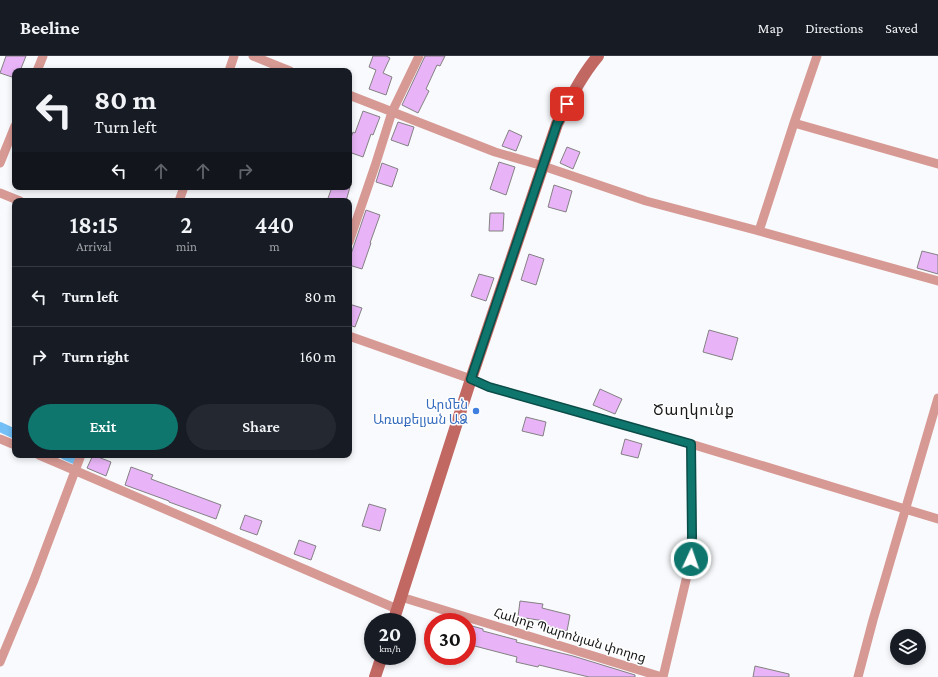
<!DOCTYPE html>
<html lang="en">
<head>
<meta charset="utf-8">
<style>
	:root { --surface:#171b24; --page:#242831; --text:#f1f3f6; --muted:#9ea1a6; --line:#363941; --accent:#0f766e }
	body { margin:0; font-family:"Crimson Pro","Noto Sans Armenian",serif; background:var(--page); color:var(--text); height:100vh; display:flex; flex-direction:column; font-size:15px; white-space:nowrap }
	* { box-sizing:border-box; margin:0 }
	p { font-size:13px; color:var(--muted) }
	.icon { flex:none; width:22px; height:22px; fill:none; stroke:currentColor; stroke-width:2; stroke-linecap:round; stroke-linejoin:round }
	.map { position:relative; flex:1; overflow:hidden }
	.side { position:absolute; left:12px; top:142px; width:340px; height:260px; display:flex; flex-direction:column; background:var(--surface); border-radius:8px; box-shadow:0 2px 6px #0003 }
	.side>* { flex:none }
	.hud { position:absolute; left:12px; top:12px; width:340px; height:122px; border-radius:8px; box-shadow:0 2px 6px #0003; background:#171b24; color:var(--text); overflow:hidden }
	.controls { position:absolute; left:890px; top:573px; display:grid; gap:8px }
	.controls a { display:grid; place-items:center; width:36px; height:36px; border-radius:50%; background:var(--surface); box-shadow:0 2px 6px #0003; font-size:20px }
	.speed { position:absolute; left:364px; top:557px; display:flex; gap:8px; font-size:20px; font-weight:700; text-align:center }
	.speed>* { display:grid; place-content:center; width:52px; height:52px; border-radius:50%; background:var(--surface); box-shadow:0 2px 6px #0003; line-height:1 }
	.speed small { font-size:10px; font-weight:400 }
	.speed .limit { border:6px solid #d22; background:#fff; color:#111 }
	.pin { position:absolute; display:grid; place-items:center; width:34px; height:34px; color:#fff; margin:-17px; border-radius:8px; box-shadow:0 2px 6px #0006 }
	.me { position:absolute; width:44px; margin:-22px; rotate:3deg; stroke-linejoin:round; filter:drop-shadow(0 0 3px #0008) }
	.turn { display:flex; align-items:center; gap:14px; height:84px; padding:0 16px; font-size:18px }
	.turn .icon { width:52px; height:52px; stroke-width:2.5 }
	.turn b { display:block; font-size:28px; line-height:34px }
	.lanes { display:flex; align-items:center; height:38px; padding:0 16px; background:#0003; justify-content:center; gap:20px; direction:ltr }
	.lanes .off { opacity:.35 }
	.eta { display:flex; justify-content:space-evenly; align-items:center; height:68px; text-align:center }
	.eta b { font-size:24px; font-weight:600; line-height:28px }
	.button { display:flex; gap:8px; margin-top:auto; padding:8px 16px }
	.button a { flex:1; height:46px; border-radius:24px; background:var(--accent); color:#fff; font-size:16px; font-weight:600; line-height:46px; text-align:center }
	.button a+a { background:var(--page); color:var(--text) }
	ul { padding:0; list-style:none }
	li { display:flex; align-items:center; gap:12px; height:60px; padding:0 16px; border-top:1px solid var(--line) }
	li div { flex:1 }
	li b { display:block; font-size:15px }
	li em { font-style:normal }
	header { display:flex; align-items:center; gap:24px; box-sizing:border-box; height:56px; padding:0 20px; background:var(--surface); border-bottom:1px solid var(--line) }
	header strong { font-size:19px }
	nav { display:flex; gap:22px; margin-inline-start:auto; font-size:14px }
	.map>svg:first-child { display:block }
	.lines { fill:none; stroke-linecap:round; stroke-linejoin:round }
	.canal { stroke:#74c0f6; stroke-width:10 }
	.building { fill:#e8b4f7; stroke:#838183 }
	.minor { stroke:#d79994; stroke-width:9 }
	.secondary { stroke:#c16863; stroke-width:12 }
	.route-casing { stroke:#0a4d48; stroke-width:10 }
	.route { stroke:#0f766e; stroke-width:7 }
	.shop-dot { fill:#3f7fe0; stroke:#fff; stroke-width:1.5 }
	.labels { text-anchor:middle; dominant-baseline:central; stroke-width:3; stroke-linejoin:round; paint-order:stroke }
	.shop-label { font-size:13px; fill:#366cbe; stroke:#fff; text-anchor:end }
	.street-label { font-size:13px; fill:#18191a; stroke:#fff }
	.quarter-label { font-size:15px; letter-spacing:1px; fill:#18191a; stroke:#fff }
</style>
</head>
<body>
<header>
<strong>Beeline</strong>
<nav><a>Map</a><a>Directions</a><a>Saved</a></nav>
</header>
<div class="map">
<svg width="938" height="621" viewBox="0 0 938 621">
	<rect width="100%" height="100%" fill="#f9fafd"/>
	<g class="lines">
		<path class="canal" d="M 0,371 L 15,378
			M 65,399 L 74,403"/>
	</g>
	<path class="building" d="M 6,0 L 26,0 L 20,15 L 15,15 L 15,22 L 0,17 Z
		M 373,0 L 386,0 L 390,2 L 383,17 L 392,21 L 386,39 L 369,33 L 376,14 L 369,11 Z
		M 425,0 L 445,0 L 440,10 L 437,9 L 426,33 L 429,35 L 418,57 L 402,49 Z
		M 363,55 L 380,61 L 373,79 L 371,78 L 363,101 L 349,96 L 349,87 L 353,76 L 355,77 Z
		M 398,66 L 414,71 L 408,90 L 391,84 Z
		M 509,74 L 522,80 L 516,95 L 502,90 Z
		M 567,91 L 580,96 L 573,113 L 560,107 Z
		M 499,106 L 515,111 L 506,139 L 490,133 Z
		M 382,107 L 398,113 L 392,131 L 376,126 Z
		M 554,129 L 572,135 L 566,156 L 548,151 Z
		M 332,131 L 350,131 L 346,145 L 327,145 Z
		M 366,154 L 380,159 L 370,187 L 371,187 L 362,213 L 349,209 L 349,204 Z
		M 490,157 L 504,157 L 503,175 L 489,175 Z
		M 922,195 L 938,199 L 938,218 L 917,212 Z
		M 529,198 L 544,203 L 536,229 L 521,224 Z
		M 479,218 L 494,222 L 486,245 L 471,240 Z
		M 349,248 L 362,252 L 355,271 L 349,269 Z
		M 709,274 L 738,282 L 732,304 L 703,296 Z
		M 600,333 L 622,343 L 615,358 L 593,349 Z
		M 526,361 L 546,366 L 543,380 L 522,375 Z
		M 625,383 L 642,388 L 638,402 L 621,398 Z
		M 93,399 L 111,406 L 106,420 L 87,412 Z
		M 131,411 L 153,419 L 151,423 L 221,449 L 216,463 L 169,446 L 169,445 L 125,429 Z
		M 369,448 L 386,453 L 380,475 L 362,470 Z
		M 245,459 L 262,465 L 257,479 L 240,473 Z
		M 299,484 L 316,490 L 311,504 L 294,498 Z
		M 520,545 L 543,548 L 542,552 L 570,559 L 567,575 L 544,569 L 545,565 L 518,561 Z
		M 472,570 L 483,573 L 483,575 L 517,584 L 516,586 L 573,600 L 635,619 L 635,621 L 589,621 L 539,609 L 538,611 L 516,606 L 517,601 L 467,588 Z
		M 755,610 L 789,618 L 789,621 L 753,621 Z"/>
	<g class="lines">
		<path class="minor" d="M 253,0 L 290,15
			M 37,15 L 43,0
			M 229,15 L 234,0
			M 349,39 L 495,96 L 543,110 L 646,145 L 759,175 L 938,225
			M 794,67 L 938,108
			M 0,107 L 15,70
			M 0,137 L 20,145
			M 179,145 L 184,131
			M 759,175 L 794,67 L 817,0
			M 349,186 L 375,110 L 392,56 L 419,0
			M 349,280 L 471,323 L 489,331 L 691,388 L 938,463
			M 0,383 L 15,389
			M 39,399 L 397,553
			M 401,541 L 662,621
			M 0,606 L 34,524 L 81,399
			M 663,621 L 691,503 L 692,480 L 691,388
			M 858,621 L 873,564 L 938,342"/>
		<path class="secondary" d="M 393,566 L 471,323 L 557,68 C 569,45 581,20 598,0
			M 375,621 L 382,600"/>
	</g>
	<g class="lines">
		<defs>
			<path id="route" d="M 567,48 L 557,68 L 471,323 L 489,331 L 691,388 L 692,480 L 691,503"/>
		</defs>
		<use href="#route" class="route-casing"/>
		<use href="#route" class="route"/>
	</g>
	<circle class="shop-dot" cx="476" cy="355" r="4"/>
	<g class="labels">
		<g class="shop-label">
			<text x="468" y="348">Արմեն<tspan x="468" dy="15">Առաքելյան ԱՁ</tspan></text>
		</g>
		<g class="street-label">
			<text transform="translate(570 579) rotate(17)">Հակոբ Պարոնյան փողոց</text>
		</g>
		<g class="quarter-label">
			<text x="694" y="354">Ծաղկունք</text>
		</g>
	</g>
</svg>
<div class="controls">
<a><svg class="icon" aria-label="layers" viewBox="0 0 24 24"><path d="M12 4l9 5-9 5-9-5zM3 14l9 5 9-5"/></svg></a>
</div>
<div class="speed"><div>20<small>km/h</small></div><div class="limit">30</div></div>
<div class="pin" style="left:567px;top:48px;background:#d93025"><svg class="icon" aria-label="arrive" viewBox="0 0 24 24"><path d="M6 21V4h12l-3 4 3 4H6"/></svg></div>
<svg class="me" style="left:691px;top:503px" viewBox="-20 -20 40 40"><circle r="17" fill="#0f766e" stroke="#fff" stroke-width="3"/><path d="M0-11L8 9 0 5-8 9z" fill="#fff"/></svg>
<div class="hud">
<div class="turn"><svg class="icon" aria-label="left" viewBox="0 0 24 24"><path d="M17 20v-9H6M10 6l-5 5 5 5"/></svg><div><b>80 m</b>Turn left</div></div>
<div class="lanes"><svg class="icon" aria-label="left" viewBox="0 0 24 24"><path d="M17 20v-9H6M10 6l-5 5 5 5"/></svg><svg class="icon off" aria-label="ahead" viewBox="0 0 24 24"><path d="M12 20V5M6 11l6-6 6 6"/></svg><svg class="icon off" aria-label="ahead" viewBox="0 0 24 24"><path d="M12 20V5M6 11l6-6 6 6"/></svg><svg class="icon off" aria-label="right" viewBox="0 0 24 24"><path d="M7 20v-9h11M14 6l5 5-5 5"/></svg></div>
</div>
<section class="side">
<div class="eta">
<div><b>18:15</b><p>Arrival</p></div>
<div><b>2</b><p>min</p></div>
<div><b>440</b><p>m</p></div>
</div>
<ul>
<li><svg class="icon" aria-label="left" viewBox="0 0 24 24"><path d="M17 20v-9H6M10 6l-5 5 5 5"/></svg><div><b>Turn left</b></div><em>80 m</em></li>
<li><svg class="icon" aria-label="right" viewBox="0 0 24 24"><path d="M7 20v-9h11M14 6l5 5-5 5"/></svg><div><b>Turn right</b></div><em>160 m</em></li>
</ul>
<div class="button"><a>Exit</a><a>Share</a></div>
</section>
</div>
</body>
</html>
